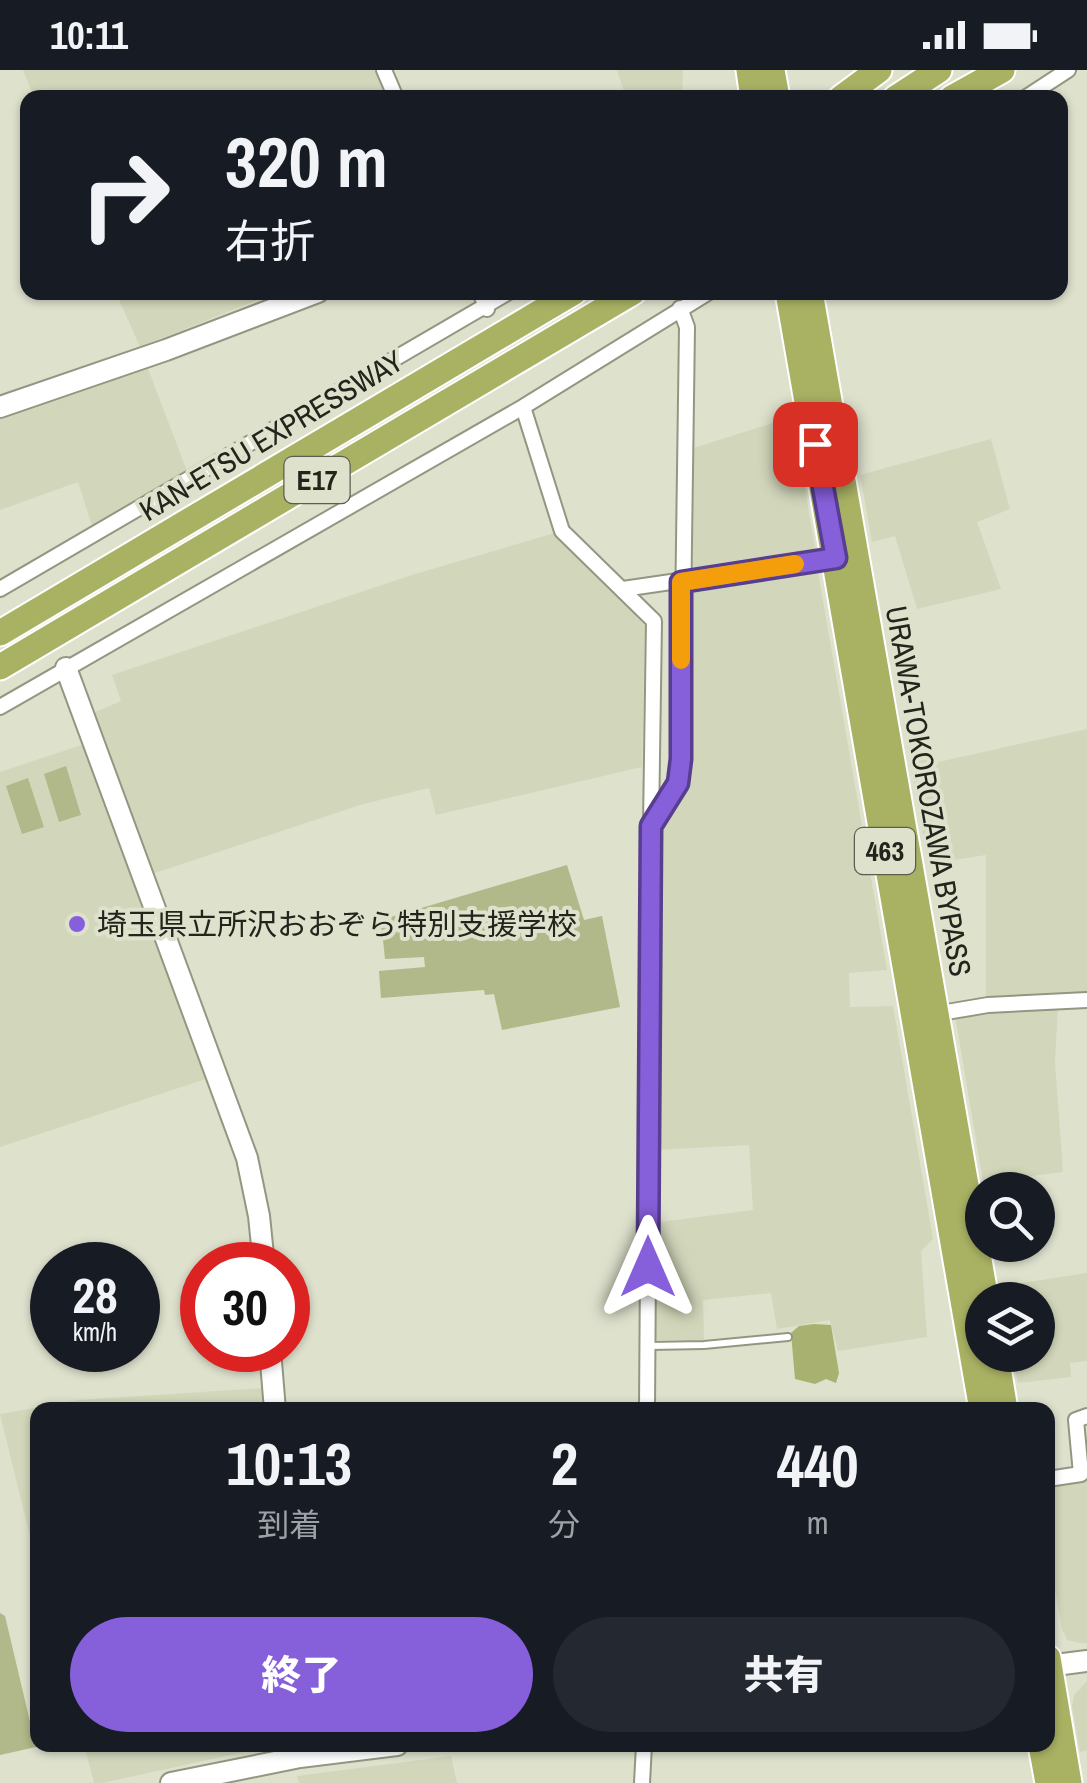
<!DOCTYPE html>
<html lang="ja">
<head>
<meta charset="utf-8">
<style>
	:root { --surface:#171b24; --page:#242831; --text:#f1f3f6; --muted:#9ea1a6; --accent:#8660db }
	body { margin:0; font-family:"Archivo Narrow","Noto Sans JP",sans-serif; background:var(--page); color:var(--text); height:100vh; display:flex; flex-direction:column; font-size:38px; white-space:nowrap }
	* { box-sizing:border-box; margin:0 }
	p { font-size:32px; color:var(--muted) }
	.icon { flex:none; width:55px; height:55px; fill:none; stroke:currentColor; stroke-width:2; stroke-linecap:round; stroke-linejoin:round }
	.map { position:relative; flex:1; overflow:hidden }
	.drawer { position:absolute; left:30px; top:1332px; width:1025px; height:350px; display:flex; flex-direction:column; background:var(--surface); border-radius:20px; box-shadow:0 2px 8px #0004 }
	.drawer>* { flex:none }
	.guide { position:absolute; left:20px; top:20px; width:1048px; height:210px; border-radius:20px; box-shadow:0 2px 8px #0004; background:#171b24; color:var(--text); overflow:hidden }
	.buttons { position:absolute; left:965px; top:1102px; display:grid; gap:20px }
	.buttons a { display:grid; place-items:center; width:90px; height:90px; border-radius:50%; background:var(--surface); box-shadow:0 2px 8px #0004; font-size:50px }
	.speed { position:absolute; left:30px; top:1172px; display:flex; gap:20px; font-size:50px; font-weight:700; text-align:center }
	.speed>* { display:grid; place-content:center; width:130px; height:130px; border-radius:50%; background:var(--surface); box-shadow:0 2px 8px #0004; line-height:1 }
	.speed small { font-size:25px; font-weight:400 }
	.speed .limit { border:15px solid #d22; background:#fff; color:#111 }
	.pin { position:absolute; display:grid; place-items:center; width:85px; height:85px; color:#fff; margin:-42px; border-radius:20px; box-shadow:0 5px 15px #0006 }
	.me { position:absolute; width:110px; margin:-55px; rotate:0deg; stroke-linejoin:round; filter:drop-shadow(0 0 8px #0008) }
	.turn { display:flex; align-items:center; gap:35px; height:210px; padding:0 40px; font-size:45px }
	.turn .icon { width:130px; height:130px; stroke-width:2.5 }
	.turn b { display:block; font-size:70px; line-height:85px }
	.eta { display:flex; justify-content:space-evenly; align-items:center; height:170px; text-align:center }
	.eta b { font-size:60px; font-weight:800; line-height:70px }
	.action { display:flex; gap:20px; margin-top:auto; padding:20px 40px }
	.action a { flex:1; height:115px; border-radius:60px; background:var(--accent); color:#fff; font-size:40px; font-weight:800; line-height:115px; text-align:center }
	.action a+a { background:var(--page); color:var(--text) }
	.status { display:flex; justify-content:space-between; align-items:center; height:70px; padding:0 50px; background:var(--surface); direction:ltr }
	.status svg { height:28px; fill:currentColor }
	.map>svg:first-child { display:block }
	.built { fill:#d2d7bb }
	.green { fill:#b1b889 }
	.forest { fill:#a9b170 }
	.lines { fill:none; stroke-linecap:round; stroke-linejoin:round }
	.lane-casing { stroke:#939782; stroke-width:10 }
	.street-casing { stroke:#939782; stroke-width:18 }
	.secondary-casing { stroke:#939782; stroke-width:24 }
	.highway-casing { stroke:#fff; stroke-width:29 }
	.lane { stroke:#fff; stroke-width:6 }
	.street { stroke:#fff; stroke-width:14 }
	.secondary { stroke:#fff; stroke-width:20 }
	.highway { stroke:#a9b263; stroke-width:25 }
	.route-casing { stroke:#573e8e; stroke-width:25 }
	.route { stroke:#8660db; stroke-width:18 }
	.slow { stroke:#f59e0b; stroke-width:18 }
	.poi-dot { fill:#8660db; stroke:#dee1cc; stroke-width:4 }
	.labels { text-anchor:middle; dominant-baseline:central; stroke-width:8; stroke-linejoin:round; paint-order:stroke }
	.shield { fill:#dee1cc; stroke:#5b5d51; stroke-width:2.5 }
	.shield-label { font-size:28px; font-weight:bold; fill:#23241c }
	.street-label { font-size:30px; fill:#23241c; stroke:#dee1cc }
	.poi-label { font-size:30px; fill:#23241c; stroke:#dee1cc; text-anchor:start }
</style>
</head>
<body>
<div class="status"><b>10:11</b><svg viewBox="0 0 49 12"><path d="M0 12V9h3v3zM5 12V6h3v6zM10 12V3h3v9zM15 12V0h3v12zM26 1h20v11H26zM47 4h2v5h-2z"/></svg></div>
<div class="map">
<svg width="1087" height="1713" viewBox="0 0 1087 1713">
	<rect width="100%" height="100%" fill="#dee1cc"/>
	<path class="built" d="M 23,0 L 379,0 L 393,27 L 34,27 Z
		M 617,0 L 683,0 L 682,27 L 626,27 Z
		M 116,223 L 275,223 L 140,277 Z
		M 147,296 L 187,401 L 93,459 L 78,412 L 0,440 L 0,346 Z
		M 792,347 L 816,482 L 687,502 L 687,380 Z
		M 991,369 L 1010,439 L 977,452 L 1001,519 L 917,539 L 895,466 L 872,472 L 860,405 Z
		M 558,462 L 645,556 L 642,697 L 436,745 L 429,718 L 363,734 L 152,804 L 93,643 L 121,631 L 112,605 L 412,505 Z
		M 771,502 L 818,502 L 887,900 L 849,903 L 850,937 L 893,936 L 933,1169 L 921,1181 L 927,1267 L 838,1281 L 830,1250 L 777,1259 L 771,1223 L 703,1230 L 704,1270 L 657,1270 L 652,1266 L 652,1153 L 753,1140 L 749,1075 L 657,1080 L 657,758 L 680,717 L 689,516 Z
		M 1087,659 L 1087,925 L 986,927 L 986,785 L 928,794 L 906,669 L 927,665 L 934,693 Z
		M 85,674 L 212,1007 L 0,1077 L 0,702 Z
		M 1058,936 L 1055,992 L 1063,1102 L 983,1112 L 955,945 L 987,939 Z
		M 1087,1203 L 1087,1291 L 1070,1293 L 1071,1307 L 1018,1313 L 1013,1285 L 1038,1285 L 1038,1230 L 1005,1230 L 1002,1216 Z
		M 264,1318 L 265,1340 L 38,1340 L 37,1495 L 0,1344 L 78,1330 Z
		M 1087,1407 L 1087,1573 L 1081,1573 L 1067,1570 L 1062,1559 L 1048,1479 L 1048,1414 L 1085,1411 Z
		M 1087,1611 L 1087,1680 L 1080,1682 L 1072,1636 L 1074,1625 Z
		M 84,1675 L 277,1675 L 102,1713 L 94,1713 Z
		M 451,1686 L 457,1713 L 299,1713 L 297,1706 Z"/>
	<path class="green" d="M 66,696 L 81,745 L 59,752 L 44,704 Z
		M 28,708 L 44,757 L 22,764 L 6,716 Z
		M 567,795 L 584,850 L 602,846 L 620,937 L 502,960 L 494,924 L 485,925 L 484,920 L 381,928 L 379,901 L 425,897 L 424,887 L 385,889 L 382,860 L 374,852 Z
		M 0,1543 L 5,1546 L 36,1677 L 0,1685 Z"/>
	<path class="forest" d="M 814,1254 L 831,1255 L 839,1303 L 836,1313 L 826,1309 L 815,1314 L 795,1309 L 791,1263 L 799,1256 Z"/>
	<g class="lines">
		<defs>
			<path id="lane" d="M 650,1276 L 704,1275 L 788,1267"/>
			<path id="street" d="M 384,0 L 396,28
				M 1025,28 L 1068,0
				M 480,222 L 487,239
				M 523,337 L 562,461 L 654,551 L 651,755
				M 0,519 L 509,222
				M 623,519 L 835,488
				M 0,637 L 523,337 L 709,222
				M 935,944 L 988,935 L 1087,930
				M 647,1340 L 651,756 L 678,713 L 681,689 L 687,257 L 680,238
				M 1048,1409 L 1081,1404 L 1076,1350 L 1087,1346
				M 642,1713 L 644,1675"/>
			<path id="secondary" d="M 0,337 L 166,280 L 318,222
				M 66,598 L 247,1088 L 259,1146 L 264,1195
				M 270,1280 L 275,1340
				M 1048,1596 L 1087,1591
				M 171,1713 L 300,1687 L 397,1675"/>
			<path id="highway" d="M 749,0 L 753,28
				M 772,0 L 777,28
				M 841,28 L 879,0
				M 896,28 L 939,0
				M 952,28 L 1002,0
				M 788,222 L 982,1340
				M 810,222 L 986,1230
				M 0,563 L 574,222
				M 0,597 L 633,222
				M 996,1285 L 1005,1340
				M 1048,1588 L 1069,1713
				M 1041,1675 L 1048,1713"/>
		</defs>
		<use href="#lane" class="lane-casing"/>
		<use href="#street" class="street-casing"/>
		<use href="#secondary" class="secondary-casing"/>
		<use href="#highway" class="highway-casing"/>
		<use href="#lane" class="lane"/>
		<use href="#street" class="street"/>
		<use href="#secondary" class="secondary"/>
		<use href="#highway" class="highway"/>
	</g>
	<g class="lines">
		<defs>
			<path id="route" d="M 648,1197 L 651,756 L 678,713 L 681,689 L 681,512 L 836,488 L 815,374"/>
		</defs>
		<use href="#route" class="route-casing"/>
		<use href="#route" class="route"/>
		<path class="slow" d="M 681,590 L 681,512 L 795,494"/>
	</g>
	<circle class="poi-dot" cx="77" cy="854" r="10"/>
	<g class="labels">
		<g class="shield">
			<rect x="284.5" y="387" width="65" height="46" rx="8"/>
			<rect x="855" y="758" width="60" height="46" rx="8"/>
		</g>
		<g class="shield-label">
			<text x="317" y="410">E17</text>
			<text x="885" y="781">463</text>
		</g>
		<g class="street-label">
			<text transform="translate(271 365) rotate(-31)">KAN-ETSU EXPRESSWAY</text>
			<text transform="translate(929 721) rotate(80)">URAWA-TOKOROZAWA BYPASS</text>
		</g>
		<g class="poi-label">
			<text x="97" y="854">埼玉県立所沢おおぞら特別支援学校</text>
		</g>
	</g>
</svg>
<div class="buttons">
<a><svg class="icon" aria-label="search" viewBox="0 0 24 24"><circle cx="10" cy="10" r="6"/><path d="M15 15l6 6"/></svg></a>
<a><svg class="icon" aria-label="layers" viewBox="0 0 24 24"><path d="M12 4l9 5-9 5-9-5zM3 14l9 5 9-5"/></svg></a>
</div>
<div class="speed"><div>28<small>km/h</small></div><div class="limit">30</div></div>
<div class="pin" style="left:815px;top:374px;background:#d93025"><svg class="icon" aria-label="arrive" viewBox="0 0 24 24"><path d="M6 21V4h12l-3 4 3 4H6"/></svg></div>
<svg class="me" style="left:648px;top:1197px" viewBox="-20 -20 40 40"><path d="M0-17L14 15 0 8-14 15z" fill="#8660db" stroke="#fff" stroke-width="4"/></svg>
<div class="guide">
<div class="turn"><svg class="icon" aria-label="right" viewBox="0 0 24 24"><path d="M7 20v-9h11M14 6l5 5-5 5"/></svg><div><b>320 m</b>右折</div></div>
</div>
<section class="drawer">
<div class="eta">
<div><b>10:13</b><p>到着</p></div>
<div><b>2</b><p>分</p></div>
<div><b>440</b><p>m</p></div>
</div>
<div class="action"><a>終了</a><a>共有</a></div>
</section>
</div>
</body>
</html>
